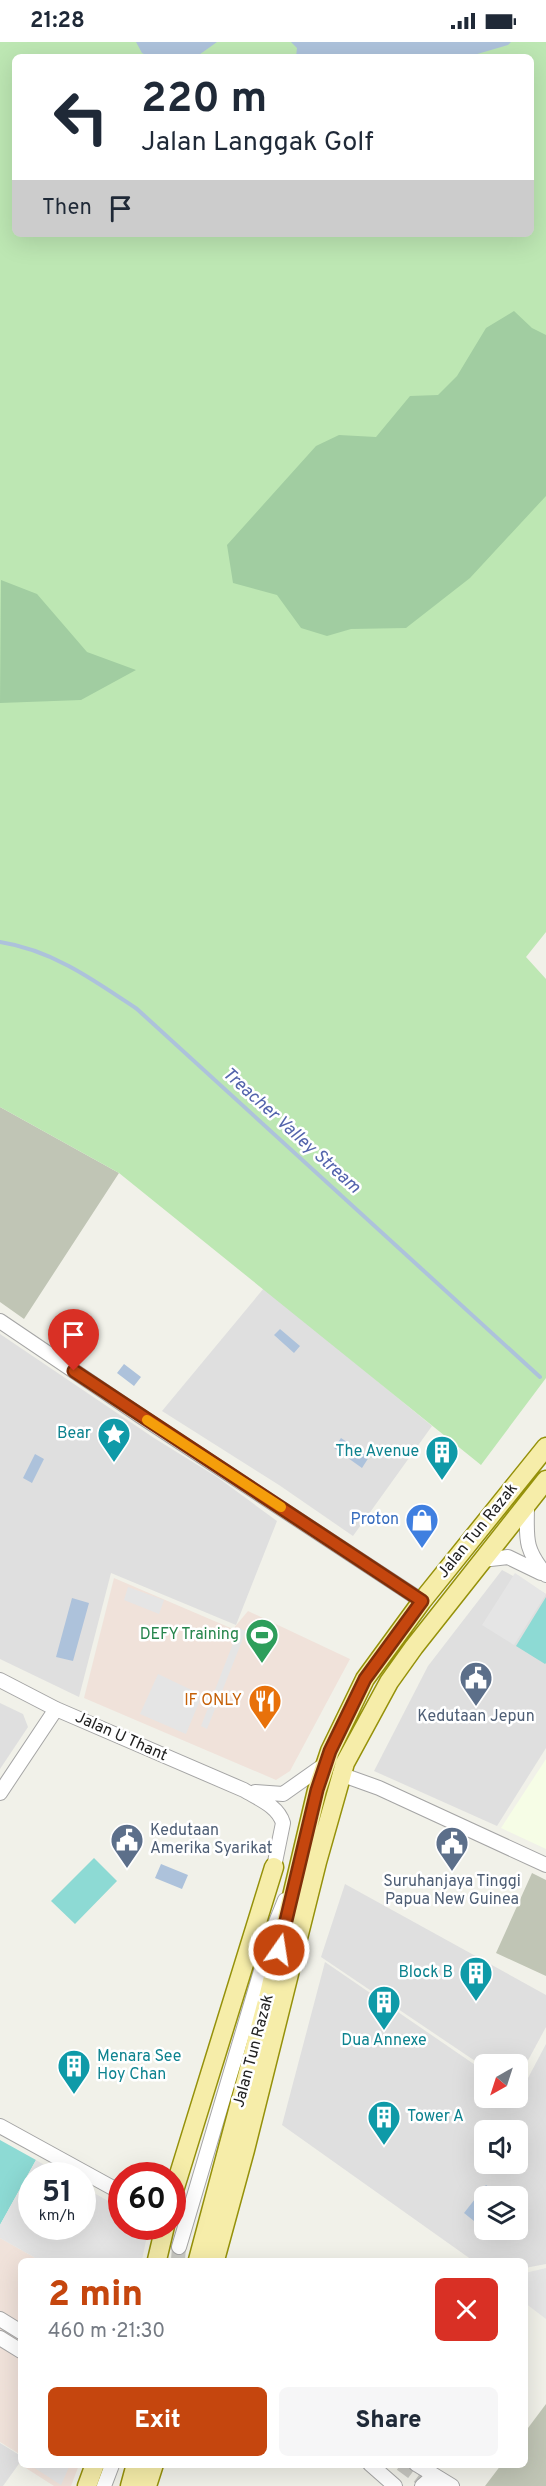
<!DOCTYPE html>
<html lang="en">
<head>
<meta charset="utf-8">
<style>
	:root { --surface:#fff; --page:#f6f6f7; --text:#1f2937; --muted:#747a83; --accent:#c5460e }
	body { margin:0; font-family:Overpass,sans-serif; background:var(--page); color:var(--text); height:100vh; display:flex; flex-direction:column; font-size:22px; white-space:nowrap }
	* { box-sizing:border-box; margin:0 }
	p { font-size:20px; color:var(--muted) }
	.icon { flex:none; width:33px; height:33px; fill:none; stroke:currentColor; stroke-width:2; stroke-linecap:round; stroke-linejoin:round }
	.map { position:relative; flex:1; overflow:hidden }
	.details { position:absolute; left:18px; top:2216px; width:510px; height:210px; display:flex; flex-direction:column; background:var(--surface); border-radius:9px; box-shadow:0 6px 24px #0002 }
	.details>* { flex:none }
	.top-card { position:absolute; left:12px; top:12px; width:522px; height:183px; border-radius:9px; box-shadow:0 6px 24px #0002; background:#fff; color:var(--text); overflow:hidden }
	.needle { width:39px; rotate:219deg }
	.tools { position:absolute; left:474px; top:2012px; display:grid; gap:12px }
	.tools a { display:grid; place-items:center; width:54px; height:54px; border-radius:9px; background:var(--surface); box-shadow:0 6px 24px #0002; font-size:30px }
	.speed { position:absolute; left:18px; top:2120px; display:flex; gap:12px; font-size:30px; font-weight:700; text-align:center }
	.speed>* { display:grid; place-content:center; width:78px; height:78px; border-radius:50%; background:var(--surface); box-shadow:0 6px 24px #0002; line-height:1 }
	.speed small { font-size:15px; font-weight:400 }
	.speed .limit { border:9px solid #d22; background:#fff; color:#111 }
	.pin { position:absolute; display:grid; place-items:center; width:51px; height:51px; color:#fff; margin:-62px -26px; border-radius:50% 50% 50% 0; rotate:-45deg; box-shadow:0 0 6px #0007 }
	.pin .icon { rotate:45deg }
	.me { position:absolute; width:66px; margin:-33px; rotate:13deg; stroke-linejoin:round; filter:drop-shadow(0 0 4px #0008) }
	.turn { display:flex; align-items:center; gap:21px; height:126px; padding:0 30px; font-size:27px }
	.turn .icon { width:78px; height:78px; stroke-width:2.5 }
	.turn b { display:block; font-size:42px; line-height:51px }
	.then { display:flex; align-items:center; height:57px; padding:0 30px; background:#0003; gap:12px; font-size:22px }
	.round { display:grid; place-items:center; flex:none; width:63px; height:63px; border-radius:9px; background:var(--page) }
	.summary { display:flex; align-items:center; justify-content:space-between; height:102px; padding:0 30px }
	h1 { font-size:36px; font-weight:800; line-height:45px; color:var(--accent) }
	.primary-button { display:flex; gap:12px; margin-top:auto; padding:12px 30px }
	.primary-button a { flex:1; height:69px; border-radius:9px; background:var(--accent); color:#fff; font-size:24px; font-weight:800; line-height:69px; text-align:center }
	.primary-button a+a { background:var(--page); color:var(--text) }
	.status { display:flex; justify-content:space-between; align-items:center; height:42px; padding:0 30px; background:var(--surface); direction:ltr }
	.status svg { height:16px; fill:currentColor }
	.map>svg:first-child { display:block }
	.residential { fill:#dfdfdf; fill-rule:evenodd }
	.commercial { fill:#f0e2da }
	.education { fill:#f6fde6 }
	.construction { fill:#c0c5b5 }
	.grass { fill:#bde7b3; fill-rule:evenodd }
	.forest { fill:#a1cda1 }
	.pitch { fill:#8ddad4 }
	.parking { fill:#e5e5e5 }
	.water { fill:#adc2db }
	.lines { fill:none; stroke-linecap:round; stroke-linejoin:round }
	.stream { stroke:#adc2db; stroke-width:4 }
	.minor-tunnel { stroke:#c7c7c1; stroke-width:14; stroke-dasharray:14 7; stroke-linecap:butt }
	.minor-casing { stroke:#a5a5a5; stroke-width:16 }
	.major-casing { stroke:#95910a; stroke-width:21 }
	.minor { stroke:#fff; stroke-width:14 }
	.major { stroke:#f6eda9; stroke-width:18 }
	.route-casing { stroke:#802e09; stroke-width:15 }
	.route { stroke:#c5460e; stroke-width:10 }
	.slow { stroke:#f59e0b; stroke-width:10 }
	.labels { text-anchor:middle; dominant-baseline:central; stroke-width:5; stroke-linejoin:round; paint-order:stroke }
	.culture-label { font-size:16px; fill:#0d838f; stroke:#fff; text-anchor:end }
	.shop-label { font-size:16px; fill:#366cbe; stroke:#fff; text-anchor:end }
	.street-label { font-size:16px; fill:#212121; stroke:#fff }
	.leisure-label { font-size:16px; fill:#27864d; stroke:#fff; text-anchor:end }
	.food-label { font-size:16px; fill:#c56008; stroke:#fff; text-anchor:end }
	.service-label { font-size:16px; fill:#4e5e75; stroke:#fff }
	.water-label { font-size:18px; font-style:italic; fill:#5364ac; stroke:#fff }
</style>
</head>
<body>
<div class="status"><b>21:28</b><svg viewBox="0 0 49 12"><path d="M0 12V9h3v3zM5 12V6h3v6zM10 12V3h3v9zM15 12V0h3v12zM26 1h20v11H26zM47 4h2v5h-2z"/></svg></div>
<div class="map">
<svg width="546" height="2444" viewBox="0 0 546 2444">
	<rect width="100%" height="100%" fill="#f1f1e9"/>
	<path class="residential" d="M 264,1246 L 432,1384 L 353,1494 L 279,1443 L 162,1369 Z
		M 0,1292 L 154,1396 L 217,1435 L 277,1479 L 236,1583 L 111,1531 L 79,1655 L 0,1617 Z
		M 502,1528 L 546,1552 L 546,1706 L 497,1784 L 374,1729 L 428,1624 Z
		M 0,1661 L 23,1672 L 28,1685 L 0,1727 Z
		M 345,1842 L 546,1953 L 546,1985 L 518,2037 L 518,2022 L 484,2022 L 484,2025 L 321,1915 Z
		M 325,1920 L 484,2029 L 484,2055 L 518,2055 L 546,2002 L 546,2222 L 525,2226 L 525,2218 L 472,2218 L 282,2083 ZM 484,2088 L 518,2088 L 518,2121 L 484,2121 ZM 484,2154 L 518,2154 L 518,2187 L 484,2187 Z
		M 0,2401 L 21,2414 L 21,2419 L 3,2444 L 0,2444 Z"/>
	<path class="commercial" d="M 114,1536 L 233,1587 L 248,1569 L 350,1617 L 290,1729 L 276,1738 L 84,1656 Z
		M 0,2196 L 39,2218 L 21,2218 L 21,2413 L 0,2400 Z
		M 21,2423 L 22,2422 L 79,2423 L 71,2444 L 54,2444 Z"/>
	<path class="education" d="M 546,1717 L 546,1807 L 501,1786 Z"/>
	<path class="construction" d="M 0,1065 L 119,1131 L 24,1277 L 0,1260 Z
		M 532,1831 L 546,1838 L 546,1934 L 496,1911 Z
		M 546,2362 L 546,2444 L 485,2444 L 501,2423 L 525,2422 L 525,2390 Z"/>
	<path class="grass" d="M 0,0 L 546,0 L 546,890 L 526,915 L 546,937 L 546,1336 L 481,1423 L 119,1131 L 0,1065 ZM 15,15 L 531,15 L 531,192 L 15,192 Z"/>
	<path class="forest" d="M 514,269 L 532,286 L 546,293 L 546,454 L 470,536 L 406,586 L 351,587 L 327,594 L 301,586 L 277,553 L 233,541 L 227,503 L 316,404 L 339,393 L 376,395 L 410,354 L 438,353 L 457,334 L 486,286 Z
		M 1,538 L 37,552 L 87,610 L 136,628 L 81,658 L 0,661 Z"/>
	<path class="pitch" d="M 546,1555 L 546,1621 L 545,1622 L 516,1604 Z
		M 94,1816 L 117,1839 L 75,1882 L 51,1859 Z
		M 0,2098 L 36,2118 L 0,2183 Z"/>
	<path class="parking" d="M 515,1531 L 546,1552 L 514,1603 L 482,1583 Z
		M 128,1545 L 164,1558 L 159,1572 L 124,1558 Z
		M 239,1586 L 246,1589 L 207,1687 L 201,1684 Z
		M 158,1632 L 202,1653 L 186,1692 L 140,1672 Z
		M 36,2118 L 62,2133 L 32,2133 L 32,2184 L 82,2184 L 83,2145 L 121,2166 L 122,2184 L 149,2184 L 142,2218 L 39,2218 L 0,2196 L 0,2183 Z
		M 546,2226 L 546,2277 L 525,2261 L 525,2231 Z
		M 30,2423 L 30,2422 L 70,2423 L 61,2443 Z"/>
	<path class="water" d="M 136,0 L 217,0 L 196,15 L 150,15 L 142,11 Z
		M 291,0 L 511,0 L 508,3 L 467,15 L 296,15 L 297,6 Z
		M 280,1287 L 300,1304 L 294,1311 L 274,1293 Z
		M 124,1322 L 141,1335 L 134,1344 L 117,1331 Z
		M 341,1396 L 369,1415 L 362,1426 L 334,1406 Z
		M 35,1412 L 44,1417 L 32,1441 L 23,1436 Z
		M 72,1556 L 89,1561 L 73,1619 L 56,1615 Z
		M 161,1822 L 188,1833 L 182,1847 L 155,1836 Z
		M 486,2143 L 501,2154 L 484,2154 L 484,2166 L 480,2171 L 484,2175 L 484,2187 L 464,2171 Z"/>
	<g class="lines">
		<path class="stream" d="M 0,900 C 52,908 94,938 137,967 L 540,1335"/>
		<path class="minor-tunnel" d="M 178,2218 L 179,2205
			M 401,2422 L 431,2444"/>
		<defs>
			<path id="minor" d="M 0,1279 L 142,1375 L 422,1559
				M 527,1461 C 527,1496 523,1505 546,1533
				M 482,1518 L 508,1515 L 541,1531
				M 0,1638 L 56,1667 L 244,1748 C 259,1757 278,1764 283,1781 L 274,1825
				M 340,1732 L 379,1746 L 546,1823
				M 255,1750 L 283,1752 L 324,1723
				M 0,1751 L 56,1667
				M 0,2084 L 122,2151
				M 179,2205 L 274,1885 L 285,1858
				M 0,2277 L 21,2290
				M 0,2296 L 21,2309
				M 370,2422 L 395,2444
				M 416,2422 L 452,2444
				M 104,2444 L 112,2423
				M 422,2444 L 430,2437 L 441,2439"/>
			<path id="major" d="M 172,2155 L 274,1825
				M 157,2218 L 165,2184
				M 198,2218 L 269,1952 L 317,1748 L 330,1709 L 365,1637 L 422,1559 L 546,1405
				M 215,2218 L 245,2108 L 317,1820 L 345,1721 L 389,1640 L 414,1605 L 546,1438
				M 87,2444 L 95,2422
				M 130,2444 L 136,2422
				M 147,2444 L 154,2422"/>
		</defs>
		<use href="#minor" class="minor-casing"/>
		<use href="#major" class="major-casing"/>
		<use href="#minor" class="minor"/>
		<use href="#major" class="major"/>
	</g>
	<g class="lines">
		<defs>
			<path id="route" d="M 74,1329 L 422,1559 L 365,1637 L 330,1709 L 317,1748 L 279,1908"/>
		</defs>
		<use href="#route" class="route-casing"/>
		<use href="#route" class="route"/>
		<path class="slow" d="M 147,1378 L 281,1465"/>
	</g>
	<defs>
		<symbol id="sight-pin" viewBox="-11 -11 22 30"><path d="M0 17L-7.5 6A9.5 9.5 0 1 1 7.5 6Z" fill="#0f9aa8" stroke="#fff"/><path d="M0-6L1.8-2.2L6-1.7L2.9 1.2L3.7 5.4L0 3.3L-3.7 5.4L-2.9 1.2L-6-1.7L-1.8-2.2Z" fill="#fff"/></symbol>
		<symbol id="building-pin" viewBox="-11 -11 22 30"><path d="M0 17L-7.5 6A9.5 9.5 0 1 1 7.5 6Z" fill="#0f9aa8" stroke="#fff"/><path d="M-4-6H4V6H1V3H-1V6H-4ZM-2.5-4.3h1.7v1.8h-1.7ZM.8-4.3h1.7v1.8H.8ZM-2.5-1h1.7V.8h-1.7ZM.8-1h1.7V.8H.8Z" fill="#fff"/></symbol>
		<symbol id="shop-pin" viewBox="-11 -11 22 30"><path d="M0 17L-7.5 6A9.5 9.5 0 1 1 7.5 6Z" fill="#3f7fe0" stroke="#fff"/><path d="M-5-2.5h2.3a2.7 3.5 0 0 1 5.4 0H5L5.5 6h-11ZM-1.5-2.5h3a1.5 2.3 0 0 0-3 0Z" fill="#fff"/></symbol>
		<symbol id="stadium-pin" viewBox="-11 -11 22 30"><path d="M0 17L-7.5 6A9.5 9.5 0 1 1 7.5 6Z" fill="#2e9e5b" stroke="#fff"/><path d="M0-5a6.5 5 0 1 0 0 10a6.5 5 0 1 0 0-10ZM-3.5-1.8h7v3.6h-7Z" fill="#fff"/></symbol>
		<symbol id="civic-pin" viewBox="-11 -11 22 30"><path d="M0 17L-7.5 6A9.5 9.5 0 1 1 7.5 6Z" fill="#5c6f8a" stroke="#fff"/><path d="M-.6-6.5H3V-4.5H.6V-3L4-1V1h2V6H-6V1h2V-1L-.6-3ZM-1.2 2.5V6h2.4V2.5Z" fill="#fff"/></symbol>
		<symbol id="restaurant-pin" viewBox="-11 -11 22 30"><path d="M0 17L-7.5 6A9.5 9.5 0 1 1 7.5 6Z" fill="#e8710a" stroke="#fff"/><path d="M-5-6h1v4h1v-4h1v4h1v-4h1v5L-1.5 .5V6h-2V.5L-5-1ZM5-6V6H3V1.5H1.5Q1.5-4 5-6Z" fill="#fff"/></symbol>
	</defs>
	<g fill-rule="evenodd">
		<use href="#sight-pin" x="95" y="1373" width="38" height="52"/>
		<use href="#building-pin" x="423" y="1391" width="38" height="52"/>
		<use href="#shop-pin" x="403" y="1459" width="38" height="52"/>
		<use href="#stadium-pin" x="243" y="1574" width="38" height="52"/>
		<use href="#civic-pin" x="457" y="1617" width="38" height="52"/>
		<use href="#restaurant-pin" x="246" y="1640" width="38" height="52"/>
		<use href="#civic-pin" x="108" y="1779" width="38" height="52"/>
		<use href="#civic-pin" x="433" y="1782" width="38" height="52"/>
		<use href="#building-pin" x="457" y="1912" width="38" height="52"/>
		<use href="#building-pin" x="365" y="1941" width="38" height="52"/>
		<use href="#building-pin" x="55" y="2005" width="38" height="52"/>
		<use href="#building-pin" x="365" y="2056" width="38" height="52"/>
	</g>
	<g class="labels">
		<g class="culture-label">
			<text x="91" y="1392">Bear</text>
			<text x="419" y="1410">The Avenue</text>
			<text x="453" y="1931">Block B</text>
			<text x="384" y="1999" text-anchor="middle">Dua Annexe</text>
			<text x="97" y="2015" text-anchor="start">Menara See<tspan x="97" dy="18">Hoy Chan</tspan></text>
			<text x="407" y="2075" text-anchor="start">Tower A</text>
		</g>
		<g class="shop-label">
			<text x="399" y="1478">Proton</text>
		</g>
		<g class="street-label">
			<text transform="translate(478 1489) rotate(-51)">Jalan Tun Razak</text>
			<text transform="translate(121 1695) rotate(24)">Jalan U Thant</text>
			<text transform="translate(254 2009) rotate(-75)">Jalan Tun Razak</text>
		</g>
		<g class="leisure-label">
			<text x="239" y="1593">DEFY Training</text>
		</g>
		<g class="food-label">
			<text x="242" y="1659">IF ONLY</text>
		</g>
		<g class="service-label">
			<text x="476" y="1675">Kedutaan Jepun</text>
			<text x="150" y="1789" text-anchor="start">Kedutaan<tspan x="150" dy="18">Amerika Syarikat</tspan></text>
			<text x="452" y="1840">Suruhanjaya Tinggi<tspan x="452" dy="18">Papua New Guinea</tspan></text>
		</g>
		<g class="water-label">
			<text transform="translate(291 1089) rotate(42)">Treacher Valley Stream</text>
		</g>
	</g>
</svg>
<div class="tools">
<a><svg class="needle" viewBox="-14 -14 28 28"><path d="M0-13l5 13h-10z" fill="#e53935"/><path d="M0 13l5-13h-10z" fill="#747a83"/></svg></a>
<a><svg class="icon" aria-label="sound" viewBox="0 0 24 24"><path d="M4 9h4l5-4v14l-5-4H4zM17 9q2 3 0 6"/></svg></a>
<a><svg class="icon" aria-label="layers" viewBox="0 0 24 24"><path d="M12 4l9 5-9 5-9-5zM3 14l9 5 9-5"/></svg></a>
</div>
<div class="speed"><div>51<small>km/h</small></div><div class="limit">60</div></div>
<div class="pin" style="left:74px;top:1329px;background:#d93025"><svg class="icon" aria-label="arrive" viewBox="0 0 24 24"><path d="M6 21V4h12l-3 4 3 4H6"/></svg></div>
<svg class="me" style="left:279px;top:1908px" viewBox="-20 -20 40 40"><circle r="17" fill="#c5460e" stroke="#fff" stroke-width="3"/><path d="M0-11L8 9 0 5-8 9z" fill="#fff"/></svg>
<div class="top-card">
<div class="turn"><svg class="icon" aria-label="left" viewBox="0 0 24 24"><path d="M17 20v-9H6M10 6l-5 5 5 5"/></svg><div><b>220 m</b>Jalan Langgak Golf</div></div>
<div class="then">Then<svg class="icon" aria-label="arrive" viewBox="0 0 24 24"><path d="M6 21V4h12l-3 4 3 4H6"/></svg></div>
</div>
<section class="details">
<div class="summary"><div><h1>2 min</h1><p>460 m · 21:30</p></div><a class="round" style="background:#d93025;color:#fff"><svg class="icon" aria-label="close" viewBox="0 0 24 24"><path d="M6 6l12 12M18 6L6 18"/></svg></a></div>
<div class="primary-button"><a>Exit</a><a>Share</a></div>
</section>
</div>
</body>
</html>
